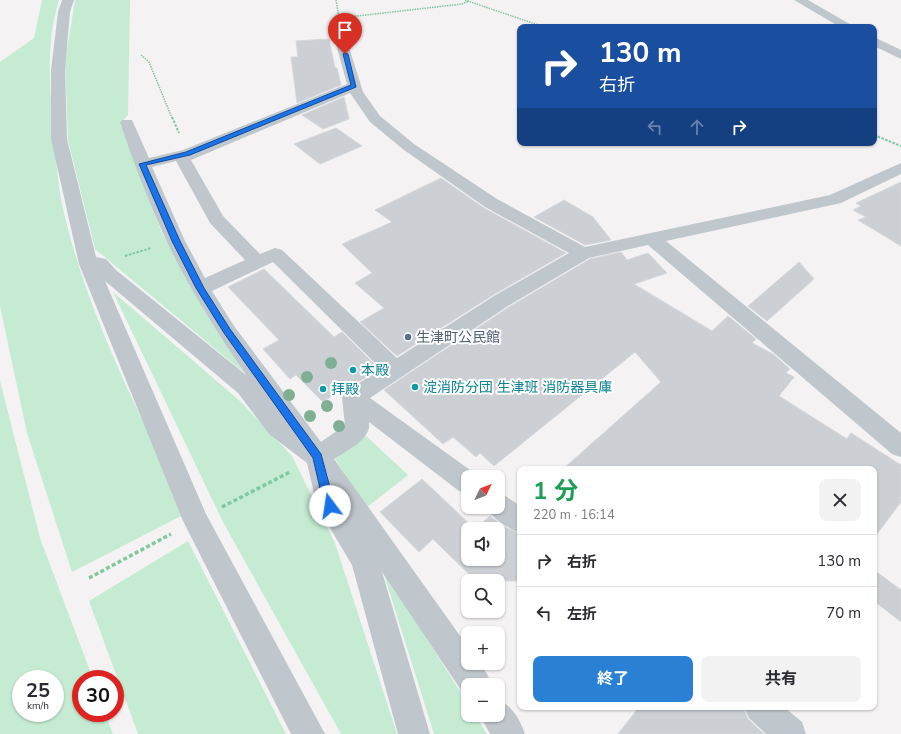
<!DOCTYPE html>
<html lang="ja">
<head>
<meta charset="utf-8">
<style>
	:root { --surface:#fff; --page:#f2f2f3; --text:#2b2b33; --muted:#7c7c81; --line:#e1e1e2; --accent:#2a80d5 }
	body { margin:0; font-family:"Nunito Sans","Noto Sans JP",sans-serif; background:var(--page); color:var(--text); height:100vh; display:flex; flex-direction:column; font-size:15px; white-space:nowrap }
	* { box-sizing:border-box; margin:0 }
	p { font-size:13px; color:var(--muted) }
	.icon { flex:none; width:22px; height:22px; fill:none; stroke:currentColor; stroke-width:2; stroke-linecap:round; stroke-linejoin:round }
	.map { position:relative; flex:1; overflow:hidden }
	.details { position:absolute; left:517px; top:466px; width:360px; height:244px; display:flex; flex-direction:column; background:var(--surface); border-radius:8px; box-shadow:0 1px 3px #0004 }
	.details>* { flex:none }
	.banner { position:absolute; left:517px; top:24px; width:360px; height:122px; border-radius:8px; box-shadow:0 1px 3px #0004; background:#1a4fa0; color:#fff; overflow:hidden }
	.needle { width:26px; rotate:47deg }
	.tools { position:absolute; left:461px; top:470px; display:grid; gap:8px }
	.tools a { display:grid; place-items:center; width:44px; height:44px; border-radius:8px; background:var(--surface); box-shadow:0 1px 3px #0004; font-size:20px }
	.speed { position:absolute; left:12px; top:670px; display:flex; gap:8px; font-size:20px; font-weight:700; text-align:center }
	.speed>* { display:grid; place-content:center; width:52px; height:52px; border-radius:50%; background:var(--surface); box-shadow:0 1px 3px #0004; line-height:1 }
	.speed small { font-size:10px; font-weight:400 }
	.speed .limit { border:6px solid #d22; background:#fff; color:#111 }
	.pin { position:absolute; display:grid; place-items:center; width:34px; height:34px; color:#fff; margin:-41px -17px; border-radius:50% 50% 50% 0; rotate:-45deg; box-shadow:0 0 4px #0007 }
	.pin .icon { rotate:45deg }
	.me { position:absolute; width:44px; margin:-22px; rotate:346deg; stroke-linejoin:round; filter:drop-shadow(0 0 3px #0008) }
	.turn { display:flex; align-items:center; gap:14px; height:84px; padding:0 16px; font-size:18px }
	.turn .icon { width:52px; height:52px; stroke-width:2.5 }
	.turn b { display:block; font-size:28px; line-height:34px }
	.lanes { display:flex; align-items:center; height:38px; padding:0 16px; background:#0003; justify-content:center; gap:20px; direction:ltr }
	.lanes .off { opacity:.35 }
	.round { display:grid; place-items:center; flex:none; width:42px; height:42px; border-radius:8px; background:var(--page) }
	.head { display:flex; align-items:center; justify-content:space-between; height:68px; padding:0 16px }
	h1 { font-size:24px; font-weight:700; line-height:30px; color:#1e9e55 }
	.button { display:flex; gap:8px; margin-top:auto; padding:8px 16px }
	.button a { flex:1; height:46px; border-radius:8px; background:var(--accent); color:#fff; font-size:16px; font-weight:700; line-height:46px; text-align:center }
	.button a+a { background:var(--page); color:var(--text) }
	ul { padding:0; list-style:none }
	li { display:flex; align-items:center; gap:12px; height:52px; padding:0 16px; border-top:1px solid var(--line) }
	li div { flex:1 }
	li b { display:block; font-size:15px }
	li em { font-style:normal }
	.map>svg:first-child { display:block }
	.green { fill:#c5ecd2; fill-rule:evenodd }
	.building { fill:#cccfd3; stroke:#d6d8dc }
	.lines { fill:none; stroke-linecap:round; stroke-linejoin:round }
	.path-far2 { stroke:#80c8a0; stroke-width:1.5; stroke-dasharray:1.5 1; stroke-linecap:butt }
	.path-far1 { stroke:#80c8a0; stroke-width:2; stroke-dasharray:2.5 1.5; stroke-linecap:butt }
	.path { stroke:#80c8a0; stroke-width:3.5; stroke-dasharray:4 2.5; stroke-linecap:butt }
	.minor { fill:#bfc7cd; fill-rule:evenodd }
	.tree { fill:#7fb094 }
	.route { fill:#1a73e8; stroke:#114b97 }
	.service-dot { fill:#5c6f8a; stroke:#fff; stroke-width:1.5 }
	.culture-dot { fill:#0f9aa8; stroke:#fff; stroke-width:1.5 }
	.labels { text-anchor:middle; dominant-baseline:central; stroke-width:4; stroke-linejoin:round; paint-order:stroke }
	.service-label { font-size:14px; fill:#4e5e75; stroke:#fff; text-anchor:start }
	.culture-label { font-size:14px; fill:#0d838f; stroke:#fff; text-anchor:start }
</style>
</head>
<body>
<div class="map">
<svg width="901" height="734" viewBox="0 0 901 734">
	<rect width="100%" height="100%" fill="#f4f2f2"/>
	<path class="green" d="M 42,0 L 59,0 C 46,42 49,89 54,132 C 56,154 57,177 61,199 C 84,310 139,412 187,513 L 72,572 L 27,433 L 0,306 L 0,62 L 34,38 Z
		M 75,0 L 130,0 L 128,115 L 120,124 L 162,233 L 243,372 L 95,249 L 68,140 L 65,62 Z
		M 113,292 L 240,401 L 292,456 L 335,543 L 397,734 L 341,734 L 223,522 Z
		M 0,381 L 40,538 L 93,679 L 81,679 L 81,713 L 105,713 L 113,734 L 0,734 ZM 21,679 L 55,679 L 55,713 L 21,713 Z
		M 365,435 L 408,475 L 366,508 L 334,457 Z
		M 188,541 L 286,734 L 138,734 L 89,601 Z
		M 382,568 L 468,704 L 468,715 L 475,715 L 487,734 L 434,734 Z"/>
	<path class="building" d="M 329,39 L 335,68 L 337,68 L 341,85 L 297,103 L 291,57 L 298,57 L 296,41 Z
		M 344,97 L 349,119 L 323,129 L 302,115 Z
		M 336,128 L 362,146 L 320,164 L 294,144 Z
		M 441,178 L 484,208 L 566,253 L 493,295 L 397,356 L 360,322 L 384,308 L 355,283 L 372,273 L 342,244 L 392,222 L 375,210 Z
		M 901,182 L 901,246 L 858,220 L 866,217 L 853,210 L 861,206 L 856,203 Z
		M 564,200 L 593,217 L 611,240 L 585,245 L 534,217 Z
		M 621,252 L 627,260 L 648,253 L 667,273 L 634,284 L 712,331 L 728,316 L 756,339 L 752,343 L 773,354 L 790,369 L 786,373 L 794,377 L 779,396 L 847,439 L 851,433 L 901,465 L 901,502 L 874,538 L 874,469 L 563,469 L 661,382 L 635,352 L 494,466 L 480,453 L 476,457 L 453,437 L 443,444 L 384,390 L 509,307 L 590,259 Z
		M 799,262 L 814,279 L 767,321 L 748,306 Z
		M 264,269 L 334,337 L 342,332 L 379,369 L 347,389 L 345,387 L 323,402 L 296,375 L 290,379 L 263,349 L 279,340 L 228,287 Z
		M 422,479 L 475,529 L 468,529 L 468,559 L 498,559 L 498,529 L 475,529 L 490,516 L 505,527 L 520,534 L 520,581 L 476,581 L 433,539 L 419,552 L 380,512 Z
		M 874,570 L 901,590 L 901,622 L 874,601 Z
		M 639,707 L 743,707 L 748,719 L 764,734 L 618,734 Z"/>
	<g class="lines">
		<path class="path-far2" d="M 336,0 L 340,24
			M 465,0 L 544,27
			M 340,18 L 462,4 L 469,1
			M 141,55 L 149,62 L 172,118"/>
		<path class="path-far1" d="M 172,117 L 179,133
			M 874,135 L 901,146
			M 125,256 L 151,248"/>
		<path class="path" d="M 222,507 L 290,472
			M 89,578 L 171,534"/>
		<path class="minor" d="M 62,0 L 74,0 L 70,12 L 65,70 L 67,139 L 96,257 L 106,259 L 116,270 L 246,375 C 217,332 189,288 167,242 C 149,203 134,163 120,123 L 122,120 L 132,120 L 149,158 L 183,150 L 347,84 L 336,44 L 338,41 L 342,40 L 348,44 L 363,92 L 380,116 L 414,144 L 497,199 L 585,247 L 830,195 L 901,163 L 901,174 L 841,203 L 666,241 L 901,433 L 901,457 L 892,454 L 648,245 L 589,258 L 508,306 L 370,398 L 477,475 L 478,477 L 468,477 L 468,494 L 459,491 L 369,422 C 372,439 346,451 334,459 L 468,647 L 468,663 L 479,663 L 487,674 L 492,685 L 468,685 L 468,697 L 465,696 L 382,572 L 430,734 L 398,734 L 352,565 L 317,506 L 307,463 L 269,434 L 238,393 L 105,281 L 206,514 L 325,734 L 291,734 L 183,521 L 79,264 L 51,139 L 51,70 L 58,12 ZM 350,93 L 370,122 L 404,150 L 485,207 L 569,253 L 494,296 L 397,358 L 282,250 L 275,248 L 260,254 L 223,216 L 191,160 ZM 176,161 L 210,223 L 245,260 L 205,278 L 185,241 L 152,167 ZM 273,262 L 381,369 L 345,392 L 342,398 L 345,425 L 321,442 L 234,326 L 212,291 Z
			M 794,0 L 808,0 L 855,27 L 840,27 Z
			M 874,37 L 901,50 L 901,59 L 874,46 Z
			M 498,493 L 507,497 L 520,506 L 520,533 C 508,528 492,519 486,507 L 498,507 Z
			M 498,700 C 513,706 520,720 525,734 L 490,734 L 480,715 L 498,715 Z
			M 744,707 L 784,707 L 802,722 L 806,734 L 766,734 L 749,718 Z"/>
	</g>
	<g class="tree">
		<circle cx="331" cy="363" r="6"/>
		<circle cx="307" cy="377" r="6"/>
		<circle cx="289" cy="395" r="6"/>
		<circle cx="327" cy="406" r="6"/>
		<circle cx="310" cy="416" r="6"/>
		<circle cx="339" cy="426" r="6"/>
	</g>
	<path class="route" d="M 345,53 L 348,54 L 356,87 L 190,155 L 146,165 L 180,241 L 204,288 L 230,329 L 321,454 L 335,506 L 334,510 L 330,511 L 326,510 L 324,506 L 313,458 L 224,333 L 196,288 L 172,241 L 139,164 L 186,152 L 351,85 L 343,54 Z"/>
	<circle class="service-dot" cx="408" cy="337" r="4"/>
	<g class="culture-dot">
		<circle cx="353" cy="370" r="4"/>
		<circle cx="415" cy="387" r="4"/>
		<circle cx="323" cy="389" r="4"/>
	</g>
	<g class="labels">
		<g class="service-label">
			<text x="416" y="337">生津町公民館</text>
		</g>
		<g class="culture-label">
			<text x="361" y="370">本殿</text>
			<text x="423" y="387">淀消防分団 生津班 消防器具庫</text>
			<text x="331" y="389">拝殿</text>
		</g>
	</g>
</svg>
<div class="tools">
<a><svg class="needle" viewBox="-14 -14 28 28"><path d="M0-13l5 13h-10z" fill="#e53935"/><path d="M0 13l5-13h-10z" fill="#7c7c81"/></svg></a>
<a><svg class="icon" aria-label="sound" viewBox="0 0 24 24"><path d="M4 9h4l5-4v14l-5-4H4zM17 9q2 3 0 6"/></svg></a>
<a><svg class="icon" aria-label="search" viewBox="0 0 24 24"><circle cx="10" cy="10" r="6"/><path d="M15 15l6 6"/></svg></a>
<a>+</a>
<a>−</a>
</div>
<div class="speed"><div>25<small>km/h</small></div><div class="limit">30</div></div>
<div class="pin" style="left:345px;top:54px;background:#d93025"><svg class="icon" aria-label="arrive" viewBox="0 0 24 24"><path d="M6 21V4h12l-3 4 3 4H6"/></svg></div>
<svg class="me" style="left:330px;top:506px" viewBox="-20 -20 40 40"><circle r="19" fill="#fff"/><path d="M0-13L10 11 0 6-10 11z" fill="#1a73e8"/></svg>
<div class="banner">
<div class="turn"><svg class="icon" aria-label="right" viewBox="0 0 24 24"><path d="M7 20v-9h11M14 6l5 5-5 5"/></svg><div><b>130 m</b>右折</div></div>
<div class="lanes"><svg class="icon off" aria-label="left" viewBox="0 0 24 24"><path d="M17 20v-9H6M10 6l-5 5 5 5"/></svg><svg class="icon off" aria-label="ahead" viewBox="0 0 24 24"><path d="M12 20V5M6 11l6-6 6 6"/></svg><svg class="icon" aria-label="right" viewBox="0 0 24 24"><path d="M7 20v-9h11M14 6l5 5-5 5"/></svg></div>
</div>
<section class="details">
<div class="head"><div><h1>1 分</h1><p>220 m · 16:14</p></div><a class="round"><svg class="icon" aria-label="close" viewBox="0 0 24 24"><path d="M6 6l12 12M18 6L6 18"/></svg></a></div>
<ul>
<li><svg class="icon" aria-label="right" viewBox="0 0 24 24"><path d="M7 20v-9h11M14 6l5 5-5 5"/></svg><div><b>右折</b></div><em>130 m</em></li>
<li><svg class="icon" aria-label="left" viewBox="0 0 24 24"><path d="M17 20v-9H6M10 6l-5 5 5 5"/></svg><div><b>左折</b></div><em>70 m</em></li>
</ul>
<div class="button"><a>終了</a><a>共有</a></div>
</section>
</div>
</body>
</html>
